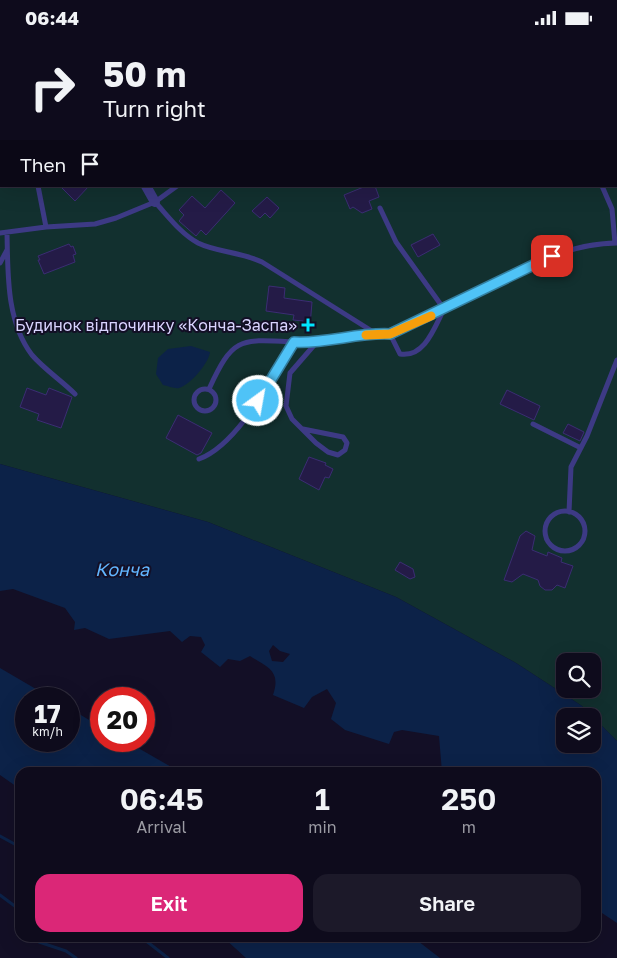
<!DOCTYPE html>
<html lang="en">
<head>
<meta charset="utf-8">
<style>
	:root { --surface:#0e0b1c; --page:#1c1929; --text:#f1f3f6; --muted:#9b9ba3; --line:#2e2b3b; --accent:#db2777 }
	body { margin:0; font-family:"Golos Text",sans-serif; background:var(--page); color:var(--text); height:100vh; display:flex; flex-direction:column; font-size:19px; white-space:nowrap }
	* { box-sizing:border-box; margin:0 }
	p { font-size:16px; color:var(--muted) }
	.icon { flex:none; width:28px; height:28px; fill:none; stroke:currentColor; stroke-width:2; stroke-linecap:round; stroke-linejoin:round }
	.map { position:relative; flex:1; overflow:hidden }
	.panel { position:absolute; left:15px; top:732px; width:586px; height:175px; display:flex; flex-direction:column; background:var(--surface); border-radius:15px; box-shadow:0 5px 20px #0002,0 0 0 1px var(--line) }
	.panel>* { flex:none }
	.guide { position:absolute; left:0px; top:0px; width:618px; height:152px; box-shadow:0 5px 20px #0002,0 0 0 1px var(--line); background:#0e0b1c; color:var(--text); overflow:hidden }
	.tools { position:absolute; left:556px; top:618px; display:grid; gap:10px }
	.tools a { display:grid; place-items:center; width:45px; height:45px; border-radius:10px; background:var(--surface); box-shadow:0 5px 20px #0002,0 0 0 1px var(--line); font-size:25px }
	.speed { position:absolute; left:15px; top:652px; display:flex; gap:10px; font-size:25px; font-weight:700; text-align:center }
	.speed>* { display:grid; place-content:center; width:65px; height:65px; border-radius:50%; background:var(--surface); box-shadow:0 5px 20px #0002,0 0 0 1px var(--line); line-height:1 }
	.speed small { font-size:12px; font-weight:400 }
	.speed .limit { border:8px solid #d22; background:#fff; color:#111 }
	.pin { position:absolute; display:grid; place-items:center; width:42px; height:42px; color:#fff; margin:-21px; border-radius:10px; box-shadow:0 2px 8px #0006 }
	.me { position:absolute; width:55px; margin:-28px; rotate:32deg; stroke-linejoin:round; filter:drop-shadow(0 0 4px #0008) }
	.turn { display:flex; align-items:center; gap:18px; height:105px; padding:0 20px; font-size:22px }
	.turn .icon { width:65px; height:65px; stroke-width:2.5 }
	.turn b { display:block; font-size:35px; line-height:42px }
	.then { display:flex; align-items:center; height:48px; padding:0 20px; background:#0003; gap:10px; font-size:19px }
	.eta { display:flex; justify-content:space-evenly; align-items:center; height:85px; text-align:center }
	.eta b { font-size:30px; font-weight:600; line-height:35px }
	.action { display:flex; gap:10px; margin-top:auto; padding:10px 20px }
	.action a { flex:1; height:58px; border-radius:15px; background:var(--accent); color:#fff; font-size:20px; font-weight:600; line-height:58px; text-align:center }
	.action a+a { background:var(--page); color:var(--text) }
	.status { display:flex; justify-content:space-between; align-items:center; height:35px; padding:0 25px; background:var(--surface); direction:ltr }
	.status svg { height:14px; fill:currentColor }
	.map>svg:first-child { display:block }
	.green { fill:#12302f; fill-rule:evenodd }
	.water { fill:#0c2248; fill-rule:evenodd }
	.lines { fill:none; stroke-linecap:round; stroke-linejoin:round }
	.stream { stroke:#0c2248; stroke-width:3 }
	.building { fill:#241b47; stroke:#3b2d73 }
	.lane { stroke:#3d3a85; stroke-width:5 }
	.street { stroke:#3d3a85; stroke-width:10 }
	.route-casing { stroke:#337fa1; stroke-width:12 }
	.route { stroke:#4fc3f7; stroke-width:9 }
	.slow { stroke:#f59e0b; stroke-width:9 }
	.poi-dot { fill:#00e5ff; stroke:#130f26; stroke-width:2 }
	.labels { text-anchor:middle; dominant-baseline:central; stroke-width:4; stroke-linejoin:round; paint-order:stroke }
	.poi-label { font-size:16px; fill:#d9d4ff; stroke:#130f26; text-anchor:end }
	.water-label { font-size:18px; font-style:italic; fill:#62b6ff; stroke:#130f26 }
</style>
</head>
<body>
<div class="status"><b>06:44</b><svg viewBox="0 0 49 12"><path d="M0 12V9h3v3zM5 12V6h3v6zM10 12V3h3v9zM15 12V0h3v12zM26 1h20v11H26zM47 4h2v5h-2z"/></svg></div>
<div class="map">
<svg width="617" height="923" viewBox="0 0 617 923">
	<rect width="100%" height="100%" fill="#130f26"/>
	<path class="green" d="M 0,0 L 617,0 L 617,706 L 582,671 L 516,628 L 396,562 L 208,487 L 0,429 ZM 1,1 L 616,1 L 616,151 L 1,151 ZM 565,626 L 592,626 L 592,654 L 565,654 Z"/>
	<path class="water" d="M 191,311 L 210,317 C 209,328 190,350 179,353 C 175,354 168,351 163,350 L 156,339 L 158,323 L 168,314 Z
		M 0,429 L 208,487 L 396,562 L 516,628 L 582,671 L 592,681 L 565,681 L 565,709 L 592,709 L 593,682 L 617,706 L 617,888 L 596,874 L 596,738 L 442,737 L 439,701 L 402,695 L 394,697 L 389,709 L 345,695 L 331,684 L 336,668 L 327,654 L 312,662 L 304,673 L 273,660 C 281,636 269,633 250,621 L 240,626 L 228,624 L 220,632 L 201,617 L 205,610 L 201,602 L 190,601 L 182,607 L 170,596 L 109,604 L 85,593 L 74,595 L 75,587 L 65,573 L 13,554 L 0,556 ZM 273,610 L 280,616 L 290,619 L 283,627 L 272,626 L 269,616 Z
		M 0,633 L 53,664 L 26,664 L 26,706 L 69,706 L 69,673 L 101,692 L 101,706 L 126,706 L 180,737 L 20,738 L 20,754 L 0,740 Z
		M 224,903 L 414,903 L 440,923 L 246,923 Z"/>
	<g class="lines">
		<path class="stream" d="M 0,801 L 20,812
			M 0,860 L 20,875
			M 37,902 L 39,907 L 66,916 L 76,923
			M 141,902 L 168,923"/>
	</g>
	<path class="building" d="M 60,151 L 89,151 L 75,166 Z
		M 366,151 L 375,151 L 379,162 L 369,166 L 372,174 L 362,178 L 353,172 L 350,174 L 344,160 Z
		M 221,155 L 235,168 L 206,200 L 201,195 L 196,201 L 179,186 L 184,180 L 179,175 L 192,161 L 205,173 Z
		M 267,162 L 279,173 L 270,183 L 265,178 L 260,183 L 252,176 Z
		M 433,199 L 440,210 L 418,222 L 411,210 Z
		M 69,209 L 71,212 L 73,211 L 76,219 L 73,220 L 75,227 L 44,239 L 38,225 L 40,225 L 38,221 Z
		M 269,251 L 285,253 L 284,263 L 312,267 L 310,291 L 302,290 L 303,286 L 293,285 L 294,280 L 266,276 Z
		M 27,353 L 46,360 L 49,353 L 72,362 L 61,393 L 37,385 L 39,379 L 20,372 Z
		M 507,355 L 540,371 L 534,385 L 500,369 Z
		M 178,380 L 212,398 L 201,418 L 197,420 L 166,403 Z
		M 568,389 L 584,397 L 580,406 L 563,398 Z
		M 309,422 L 326,428 L 325,430 L 333,434 L 329,443 L 325,442 L 319,455 L 299,444 Z
		M 526,496 L 535,501 L 532,515 L 547,521 L 548,517 L 562,523 L 561,527 L 573,531 L 565,553 L 557,550 L 552,555 L 545,555 L 540,551 L 538,545 L 523,539 L 512,547 L 504,545 L 520,501 Z
		M 400,527 L 413,534 L 415,542 L 410,544 L 395,535 Z"/>
	<g class="lines">
		<path class="lane" d="M 535,0 L 536,1
			M 362,1 L 363,0
			M 38,151 L 46,192
			M 602,151 L 612,174 L 615,208
			M 155,167 C 168,181 181,199 198,208 C 216,217 241,217 262,227 L 375,298
			M 380,173 L 396,207 L 444,274 C 435,291 425,323 400,319 L 390,299 C 413,290 434,280 455,268 C 506,243 559,208 617,208
			M 0,198 L 46,192 L 95,189 L 116,183 L 155,167 L 177,151
			M 7,198 C 8,238 6,286 32,320 C 44,334 62,346 75,359
			M 0,228 L 7,215
			M194 365a11 11 0 1 1 22 0a11 11 0 1 1-22 0Z
			M 209,354 C 233,302 239,304 294,307
			M 533,389 L 581,413
			M 303,394 L 343,402 L 347,408 L 345,415 L 338,420 L 328,417 L 316,408 L 292,384 L 286,371 L 290,338 L 316,308
			M 199,424 C 239,409 272,342 294,307 C 327,309 358,297 390,299
			M545 496a20 20 0 1 1 40 0a20 20 0 1 1-40 0Z
			M 569,477 L 571,432 L 587,401 L 617,325"/>
		<path class="street" d="M 146,151 L 155,167"/>
	</g>
	<g class="lines">
		<defs>
			<path id="route" d="M 258,366 L 294,307 C 327,309 358,297 390,299 L 552,221"/>
		</defs>
		<use href="#route" class="route-casing"/>
		<use href="#route" class="route"/>
		<path class="slow" d="M 366,300 L 390,299 L 431,281"/>
	</g>
	<path class="poi-dot" d="M305.5 282.5h5v5h5v5h-5v5h-5v-5h-5v-5h5z"/>
	<g class="labels">
		<g class="poi-label">
			<text x="297" y="290">Будинок відпочинку «Конча-Заспа»</text>
		</g>
		<g class="water-label">
			<text x="122" y="534">Конча</text>
		</g>
	</g>
</svg>
<div class="tools">
<a><svg class="icon" aria-label="search" viewBox="0 0 24 24"><circle cx="10" cy="10" r="6"/><path d="M15 15l6 6"/></svg></a>
<a><svg class="icon" aria-label="layers" viewBox="0 0 24 24"><path d="M12 4l9 5-9 5-9-5zM3 14l9 5 9-5"/></svg></a>
</div>
<div class="speed"><div>17<small>km/h</small></div><div class="limit">20</div></div>
<div class="pin" style="left:552px;top:221px;background:#d93025"><svg class="icon" aria-label="arrive" viewBox="0 0 24 24"><path d="M6 21V4h12l-3 4 3 4H6"/></svg></div>
<svg class="me" style="left:258px;top:366px" viewBox="-20 -20 40 40"><circle r="17" fill="#4fc3f7" stroke="#fff" stroke-width="3"/><path d="M0-11L8 9 0 5-8 9z" fill="#fff"/></svg>
<div class="guide">
<div class="turn"><svg class="icon" aria-label="right" viewBox="0 0 24 24"><path d="M7 20v-9h11M14 6l5 5-5 5"/></svg><div><b>50 m</b>Turn right</div></div>
<div class="then">Then<svg class="icon" aria-label="arrive" viewBox="0 0 24 24"><path d="M6 21V4h12l-3 4 3 4H6"/></svg></div>
</div>
<section class="panel">
<div class="eta">
<div><b>06:45</b><p>Arrival</p></div>
<div><b>1</b><p>min</p></div>
<div><b>250</b><p>m</p></div>
</div>
<div class="action"><a>Exit</a><a>Share</a></div>
</section>
</div>
</body>
</html>
